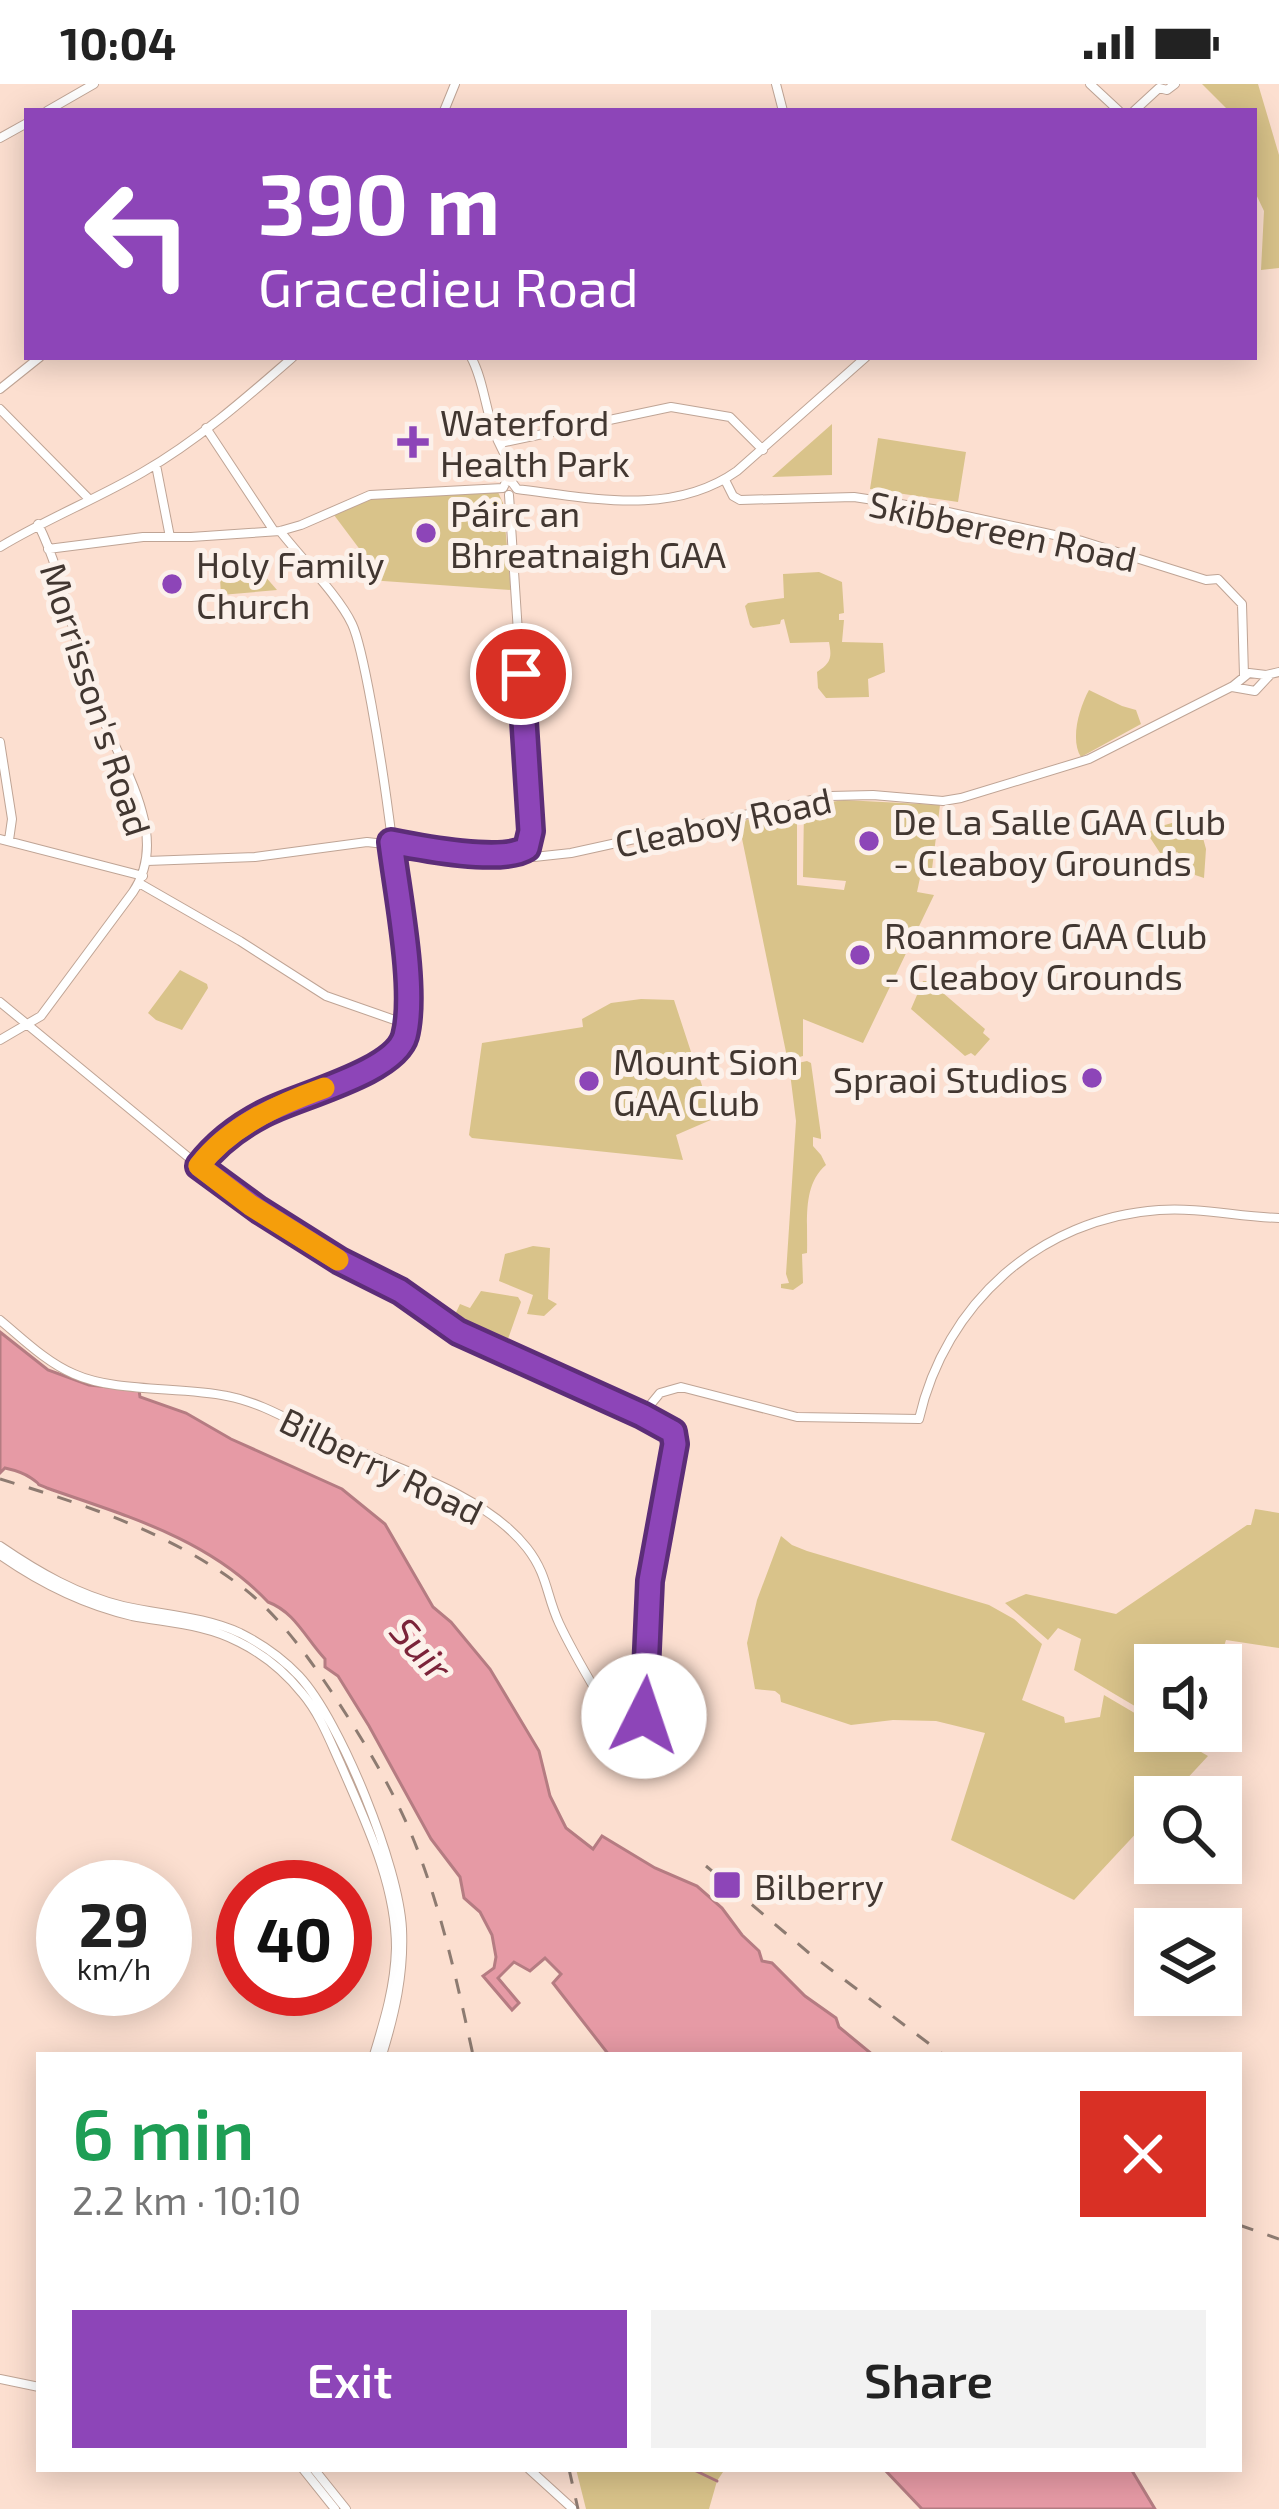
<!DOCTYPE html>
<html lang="en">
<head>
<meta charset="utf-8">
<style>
	:root { --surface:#fff; --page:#f2f2f2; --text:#222; --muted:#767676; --accent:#8d45b8 }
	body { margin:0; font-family:"Exo 2",sans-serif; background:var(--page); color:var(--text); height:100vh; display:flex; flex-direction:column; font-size:45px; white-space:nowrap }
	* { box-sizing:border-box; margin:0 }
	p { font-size:39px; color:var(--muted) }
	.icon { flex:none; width:66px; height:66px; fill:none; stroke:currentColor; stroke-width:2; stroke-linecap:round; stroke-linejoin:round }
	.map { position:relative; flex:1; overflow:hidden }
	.drawer { position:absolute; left:36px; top:1968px; width:1206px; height:420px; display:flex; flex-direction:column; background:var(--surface); border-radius:0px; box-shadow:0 6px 30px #0003 }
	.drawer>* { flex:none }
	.guide { position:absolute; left:24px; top:24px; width:1233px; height:252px; border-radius:0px; box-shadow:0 6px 30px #0003; background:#8d45b8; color:#fff; overflow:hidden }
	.fabs { position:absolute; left:1134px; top:1560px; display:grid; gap:24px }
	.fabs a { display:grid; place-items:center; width:108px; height:108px; border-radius:0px; background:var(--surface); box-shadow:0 6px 30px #0003; font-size:60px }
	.speed { position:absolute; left:36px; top:1776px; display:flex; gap:24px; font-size:60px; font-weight:700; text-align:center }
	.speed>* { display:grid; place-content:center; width:156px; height:156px; border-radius:50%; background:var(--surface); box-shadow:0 6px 30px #0003; line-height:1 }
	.speed small { font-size:30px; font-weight:400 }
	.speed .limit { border:18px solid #d22; background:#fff; color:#111 }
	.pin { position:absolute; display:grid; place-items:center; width:102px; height:102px; color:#fff; margin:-51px; border:6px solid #fff; border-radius:50%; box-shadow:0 3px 12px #0007 }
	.me { position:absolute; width:132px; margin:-66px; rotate:4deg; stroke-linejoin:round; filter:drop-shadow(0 0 9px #0008) }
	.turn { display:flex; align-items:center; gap:42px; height:252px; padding:0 36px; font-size:54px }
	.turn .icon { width:156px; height:156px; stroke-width:2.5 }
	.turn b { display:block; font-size:84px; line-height:102px }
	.round { display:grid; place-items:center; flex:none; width:126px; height:126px; border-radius:0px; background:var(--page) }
	.summary { display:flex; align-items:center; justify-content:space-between; height:204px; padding:0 36px }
	h1 { font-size:72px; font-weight:600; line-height:90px; color:#1e9e55 }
	.cta { display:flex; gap:24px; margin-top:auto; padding:24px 36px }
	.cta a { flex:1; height:138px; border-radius:0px; background:var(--accent); color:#fff; font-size:48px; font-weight:600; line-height:138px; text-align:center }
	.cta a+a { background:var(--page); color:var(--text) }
	.status { display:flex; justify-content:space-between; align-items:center; height:84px; padding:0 60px; background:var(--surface); direction:ltr }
	.status svg { height:33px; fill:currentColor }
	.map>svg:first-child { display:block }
	.green { fill:#d9c38a }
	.water { fill:#e69aa5; stroke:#b57c82; stroke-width:3 }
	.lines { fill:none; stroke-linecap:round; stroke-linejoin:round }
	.stream { stroke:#b57c82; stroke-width:3 }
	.secondary-casing { stroke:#bfa495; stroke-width:10 }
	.secondary { stroke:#fff; stroke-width:8 }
	.rail { stroke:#8d7b71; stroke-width:3; stroke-dasharray:15 15; stroke-linecap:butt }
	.route-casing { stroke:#5c2d78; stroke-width:30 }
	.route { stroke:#8d45b8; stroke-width:21 }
	.slow { stroke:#f59e0b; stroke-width:21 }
	.poi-dot { fill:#8d45b8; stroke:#fcf1ea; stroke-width:4.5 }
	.labels { text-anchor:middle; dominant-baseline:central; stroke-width:10; stroke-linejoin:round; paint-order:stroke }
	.poi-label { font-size:36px; fill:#423731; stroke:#fcf1ea; text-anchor:start }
	.street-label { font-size:36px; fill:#423731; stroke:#fcf1ea }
	.water-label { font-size:39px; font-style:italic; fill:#7b2439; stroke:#fcf1ea }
</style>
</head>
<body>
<div class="status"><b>10:04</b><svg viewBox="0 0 49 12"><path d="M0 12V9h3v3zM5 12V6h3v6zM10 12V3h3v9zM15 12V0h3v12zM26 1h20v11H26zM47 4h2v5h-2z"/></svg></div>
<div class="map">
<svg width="1279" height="2425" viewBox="0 0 1279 2425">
	<rect width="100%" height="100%" fill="#fcdfd0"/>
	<path class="green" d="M 1202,0 L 1258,0 L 1279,71 L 1279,184 L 1261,186 L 1264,127 L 1254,106 L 1254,27 L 1229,27 Z
		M 832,340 L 832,391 L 772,393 Z
		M 878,354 L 966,368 L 958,418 L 870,405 Z
		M 498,408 L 503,419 L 511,506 L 369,496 L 361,467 L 334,431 L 374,414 Z
		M 251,476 L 277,506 L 221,511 L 219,478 Z
		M 819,488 L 842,498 L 844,529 L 839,530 L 839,536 L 844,536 L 842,558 L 883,559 L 885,588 L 868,595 L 869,613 L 826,614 L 818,604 L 817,588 C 831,579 832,574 829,558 L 790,559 L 784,535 L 781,536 L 780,540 L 753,544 L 750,541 L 745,522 L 748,519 L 784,514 L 783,490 Z
		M 1089,606 L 1122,622 L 1136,626 L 1141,640 L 1081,673 C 1070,656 1079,624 1089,606 Z
		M 844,716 L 940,721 L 931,793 L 920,794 L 917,808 L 934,811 L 863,959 L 803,935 L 803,972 L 792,975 L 787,973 L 739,740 L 754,732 L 797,723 L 797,801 L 844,806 L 846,797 L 803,793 L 804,722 Z
		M 1196,732 L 1202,734 L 1200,743 L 1206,765 L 1204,794 L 1195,791 L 1188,777 L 1177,768 L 1164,775 L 1147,749 L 1158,743 Z
		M 180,886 L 207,900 L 208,904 L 182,946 L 156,936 L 148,929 Z
		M 923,897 L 929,897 L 985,945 L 983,949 L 990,955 L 975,972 L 971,969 L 965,972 L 911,925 Z
		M 641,915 L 674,916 L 713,1035 L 676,1051 L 683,1076 L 472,1054 L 469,1051 L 482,959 L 583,943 L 582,935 L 611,919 Z
		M 807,977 L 811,979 L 821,1051 L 821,1055 L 813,1053 L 813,1062 L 821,1071 L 826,1081 C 802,1101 808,1137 807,1169 L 802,1170 L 803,1199 L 793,1206 L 781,1204 L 781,1200 L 789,1199 L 786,1190 L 796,1037 L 789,981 Z
		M 533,1162 L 550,1164 L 548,1215 L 557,1220 L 544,1232 L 527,1230 L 533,1211 L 499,1197 L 505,1170 Z
		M 481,1207 L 518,1213 L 521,1218 L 508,1255 L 501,1258 L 488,1253 L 487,1248 L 481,1245 L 475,1248 L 452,1237 L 460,1220 L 470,1224 Z
		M 1255,1425 L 1279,1429 L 1279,1564 L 1226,1556 L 1218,1581 L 1155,1581 L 1155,1634 L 1074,1586 L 1081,1555 L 1058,1544 L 1048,1556 L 1005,1519 L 1026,1510 L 1116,1530 L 1247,1441 L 1251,1441 Z
		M 781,1452 L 792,1461 L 807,1467 L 989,1521 L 1014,1535 L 1042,1560 L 1022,1616 L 1064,1633 L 1065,1639 L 1100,1633 L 1104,1611 L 1155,1641 L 1155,1647 L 1165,1647 L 1208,1672 L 1170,1713 L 1155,1713 L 1155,1729 L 1074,1816 L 951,1756 L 985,1649 L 936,1637 L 893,1636 L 851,1641 L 781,1618 L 780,1611 L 775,1607 L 755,1605 L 747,1559 L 757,1516 Z
		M 576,2385 L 725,2385 L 717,2397 L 709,2425 L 586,2425 Z"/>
	<path class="water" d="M 0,1248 L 48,1286 L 89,1301 L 139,1306 L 140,1313 L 186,1329 L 231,1355 L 342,1405 L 385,1440 L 433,1523 L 451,1538 L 490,1585 L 539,1667 L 550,1712 L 566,1744 L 593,1765 L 602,1752 L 655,1784 L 697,1802 L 722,1824 L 742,1851 L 759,1867 L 762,1877 L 772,1879 L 805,1912 L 836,1934 L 839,1943 L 873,1971 L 609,1971 L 553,1899 L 561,1890 L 545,1874 L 530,1887 L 514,1878 L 498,1894 L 519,1919 L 512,1926 L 483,1892 L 494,1884 L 496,1873 L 492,1851 L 480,1828 L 464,1814 L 460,1793 L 431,1755 L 369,1642 L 338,1592 L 325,1583 L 325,1575 C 306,1555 295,1528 268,1518 C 208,1454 126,1432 47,1404 C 30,1397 46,1404 31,1394 C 24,1389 14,1386 5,1384 L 0,1389 Z
		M 884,2385 L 1131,2385 L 1155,2425 L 922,2425 Z"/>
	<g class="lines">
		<path class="stream" d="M 692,2385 L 717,2397"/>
		<defs>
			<path id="secondary" d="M 776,0 L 783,27
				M 1090,0 L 1119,27
				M 47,27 L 94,0
				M 444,27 L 455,0
				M 1134,27 L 1159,4 L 1167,6 L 1175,0
				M 0,54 L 27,39
				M 471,273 C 484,297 485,325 495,350 C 503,370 509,373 511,397
				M 0,305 L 40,273
				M 0,325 L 89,415
				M 206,344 L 274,447
				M 500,359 L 671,323 L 730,333 L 763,366
				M 156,381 L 170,453
				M 725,396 L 733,412 L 740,416 L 854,413 L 939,426 L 1082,457 L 1206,496 L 1218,495 L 1242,520 L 1244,592
				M 509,411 L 531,747 L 529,762
				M 0,463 C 46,435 97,415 143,388 C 197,357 246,314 293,273
				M 48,465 L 143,453 L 191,453 L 280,447 L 301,441 L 370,411 L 503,404 L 506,398 L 511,397 L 517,405 C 591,414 672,433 737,387 L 866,273
				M 1232,603 L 1255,607 L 1269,592
				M 0,658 L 12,735 L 9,756
				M 0,755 L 143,792
				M 147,777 L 255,773 L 367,758 L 463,769 L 534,773 L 571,769 L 830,712 L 873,711 L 943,717 L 961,714 L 1089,675 L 1233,602 L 1249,589 L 1266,591 L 1279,588
				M 139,799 L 240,857 L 326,912 L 406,940
				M 0,918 L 199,1082 L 259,1126 L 340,1177 L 405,1210 L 458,1248 L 635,1328 L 674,1350 L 675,1360 L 649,1505 L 648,1570 L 643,1615 L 649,1667 L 647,1676 L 641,1682 L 630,1668 C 608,1624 580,1584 559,1539 C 546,1511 548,1491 527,1464 C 483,1408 392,1383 329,1355 C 295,1340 264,1319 227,1312 C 181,1302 116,1309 74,1290 C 46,1278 23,1255 0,1236
				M 0,956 L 41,932 L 133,808 C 149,784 150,756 142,728 C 131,687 106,649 92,608 C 72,553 64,492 38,440
				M 199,1082 C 227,1046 269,1025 311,1008 C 341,997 380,990 399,963 C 422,932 373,584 352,540 C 339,512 300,473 280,447
				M 642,1331 L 660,1309 L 681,1303 L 797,1333 L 919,1335 C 945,1220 1040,1134 1159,1126 C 1199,1123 1239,1133 1279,1134
				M 0,1462 C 38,1488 78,1511 123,1522 C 162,1531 203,1532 240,1549 C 262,1560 282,1574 299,1592 C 341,1637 399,1783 402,1845 C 404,1889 395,1929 382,1971
				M 0,1471 C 40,1499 84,1521 132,1532 C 168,1539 205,1540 239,1558 C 263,1570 285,1588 302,1609 C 320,1630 330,1657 341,1681 C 366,1739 396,1800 396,1864 C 395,1902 385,1935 374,1971
				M 0,2295 L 39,2303
				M 303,2385 L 335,2425
				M 314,2385 L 346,2425
				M 529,2385 L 573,2425"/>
		</defs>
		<use href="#secondary" class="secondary-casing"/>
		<use href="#secondary" class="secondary"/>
		<path class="rail" d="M 0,1395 C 83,1420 163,1446 234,1497 C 274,1525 304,1567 331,1607 C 364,1657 397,1711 418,1767 C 443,1833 458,1902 473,1971
			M 706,1782 L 809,1869 L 944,1971
			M 1239,2141 L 1279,2155
			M 569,2385 L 578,2425"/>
	</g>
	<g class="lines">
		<defs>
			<path id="route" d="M 521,590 L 531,747 L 527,764 C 503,780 421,764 391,758 C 397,808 417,906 405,952 C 395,989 296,1012 263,1030 C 238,1043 216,1060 199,1082 L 259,1126 L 340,1177 L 400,1207 L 458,1248 L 642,1331 L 673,1348 L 675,1360 L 650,1497 L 644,1632"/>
		</defs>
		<use href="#route" class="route-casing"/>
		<use href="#route" class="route"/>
		<path class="slow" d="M 324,1004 C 277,1021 230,1042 199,1082 L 250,1121 L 338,1176"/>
	</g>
	<g class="poi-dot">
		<path d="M407 340h12v12h12v12h-12v12h-12v-12h-12v-12h12z"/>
		<circle cx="426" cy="449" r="12"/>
		<circle cx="172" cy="500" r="12"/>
		<circle cx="869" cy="757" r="12"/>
		<circle cx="860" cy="871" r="12"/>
		<circle cx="1092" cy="994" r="12"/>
		<circle cx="589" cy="997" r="12"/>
		<rect x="712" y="1786" width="30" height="30" rx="6"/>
	</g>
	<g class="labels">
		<g class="poi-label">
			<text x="440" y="337">Waterford<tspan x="440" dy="41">Health Park</tspan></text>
			<text x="450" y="428">Páirc an<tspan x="450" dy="41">Bhreatnaigh GAA</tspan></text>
			<text x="196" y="479">Holy Family<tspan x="196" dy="41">Church</tspan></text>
			<text x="893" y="736">De La Salle GAA Club<tspan x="893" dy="41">- Cleaboy Grounds</tspan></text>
			<text x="884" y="850">Roanmore GAA Club<tspan x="884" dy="41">- Cleaboy Grounds</tspan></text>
			<text x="613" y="976">Mount Sion<tspan x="613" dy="41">GAA Club</tspan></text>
			<text x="1068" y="994" text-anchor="end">Spraoi Studios</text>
			<text x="754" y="1801">Bilberry</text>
		</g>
		<g class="street-label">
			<text transform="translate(1003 446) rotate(12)">Skibbereen Road</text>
			<text transform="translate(97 615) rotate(72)">Morrisson's Road</text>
			<text transform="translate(723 737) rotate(-12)">Cleaboy Road</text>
			<text transform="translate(382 1381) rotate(26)">Bilberry Road</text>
		</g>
		<g class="water-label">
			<text transform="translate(422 1564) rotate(48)">Suir</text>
		</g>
	</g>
</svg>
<div class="fabs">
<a><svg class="icon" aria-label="sound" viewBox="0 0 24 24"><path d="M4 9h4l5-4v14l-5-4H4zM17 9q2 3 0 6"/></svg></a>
<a><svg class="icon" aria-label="search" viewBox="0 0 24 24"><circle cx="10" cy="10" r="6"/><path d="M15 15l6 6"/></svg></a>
<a><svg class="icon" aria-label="layers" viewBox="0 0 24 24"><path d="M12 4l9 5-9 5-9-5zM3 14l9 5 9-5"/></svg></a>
</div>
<div class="speed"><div>29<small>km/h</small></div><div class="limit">40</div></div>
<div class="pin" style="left:521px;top:590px;background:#d93025"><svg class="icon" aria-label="arrive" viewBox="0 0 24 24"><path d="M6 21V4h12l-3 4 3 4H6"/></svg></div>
<svg class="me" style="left:644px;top:1632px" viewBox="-20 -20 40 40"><circle r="19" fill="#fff"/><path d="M0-13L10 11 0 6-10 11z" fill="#8d45b8"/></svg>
<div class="guide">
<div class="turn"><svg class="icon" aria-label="left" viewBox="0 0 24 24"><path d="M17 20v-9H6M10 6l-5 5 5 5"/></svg><div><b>390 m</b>Gracedieu Road</div></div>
</div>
<section class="drawer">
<div class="summary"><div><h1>6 min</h1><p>2.2 km · 10:10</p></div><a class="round" style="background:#d93025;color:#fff"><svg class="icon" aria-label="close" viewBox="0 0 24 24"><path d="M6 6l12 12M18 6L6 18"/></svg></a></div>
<div class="cta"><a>Exit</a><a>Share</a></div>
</section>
</div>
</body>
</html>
